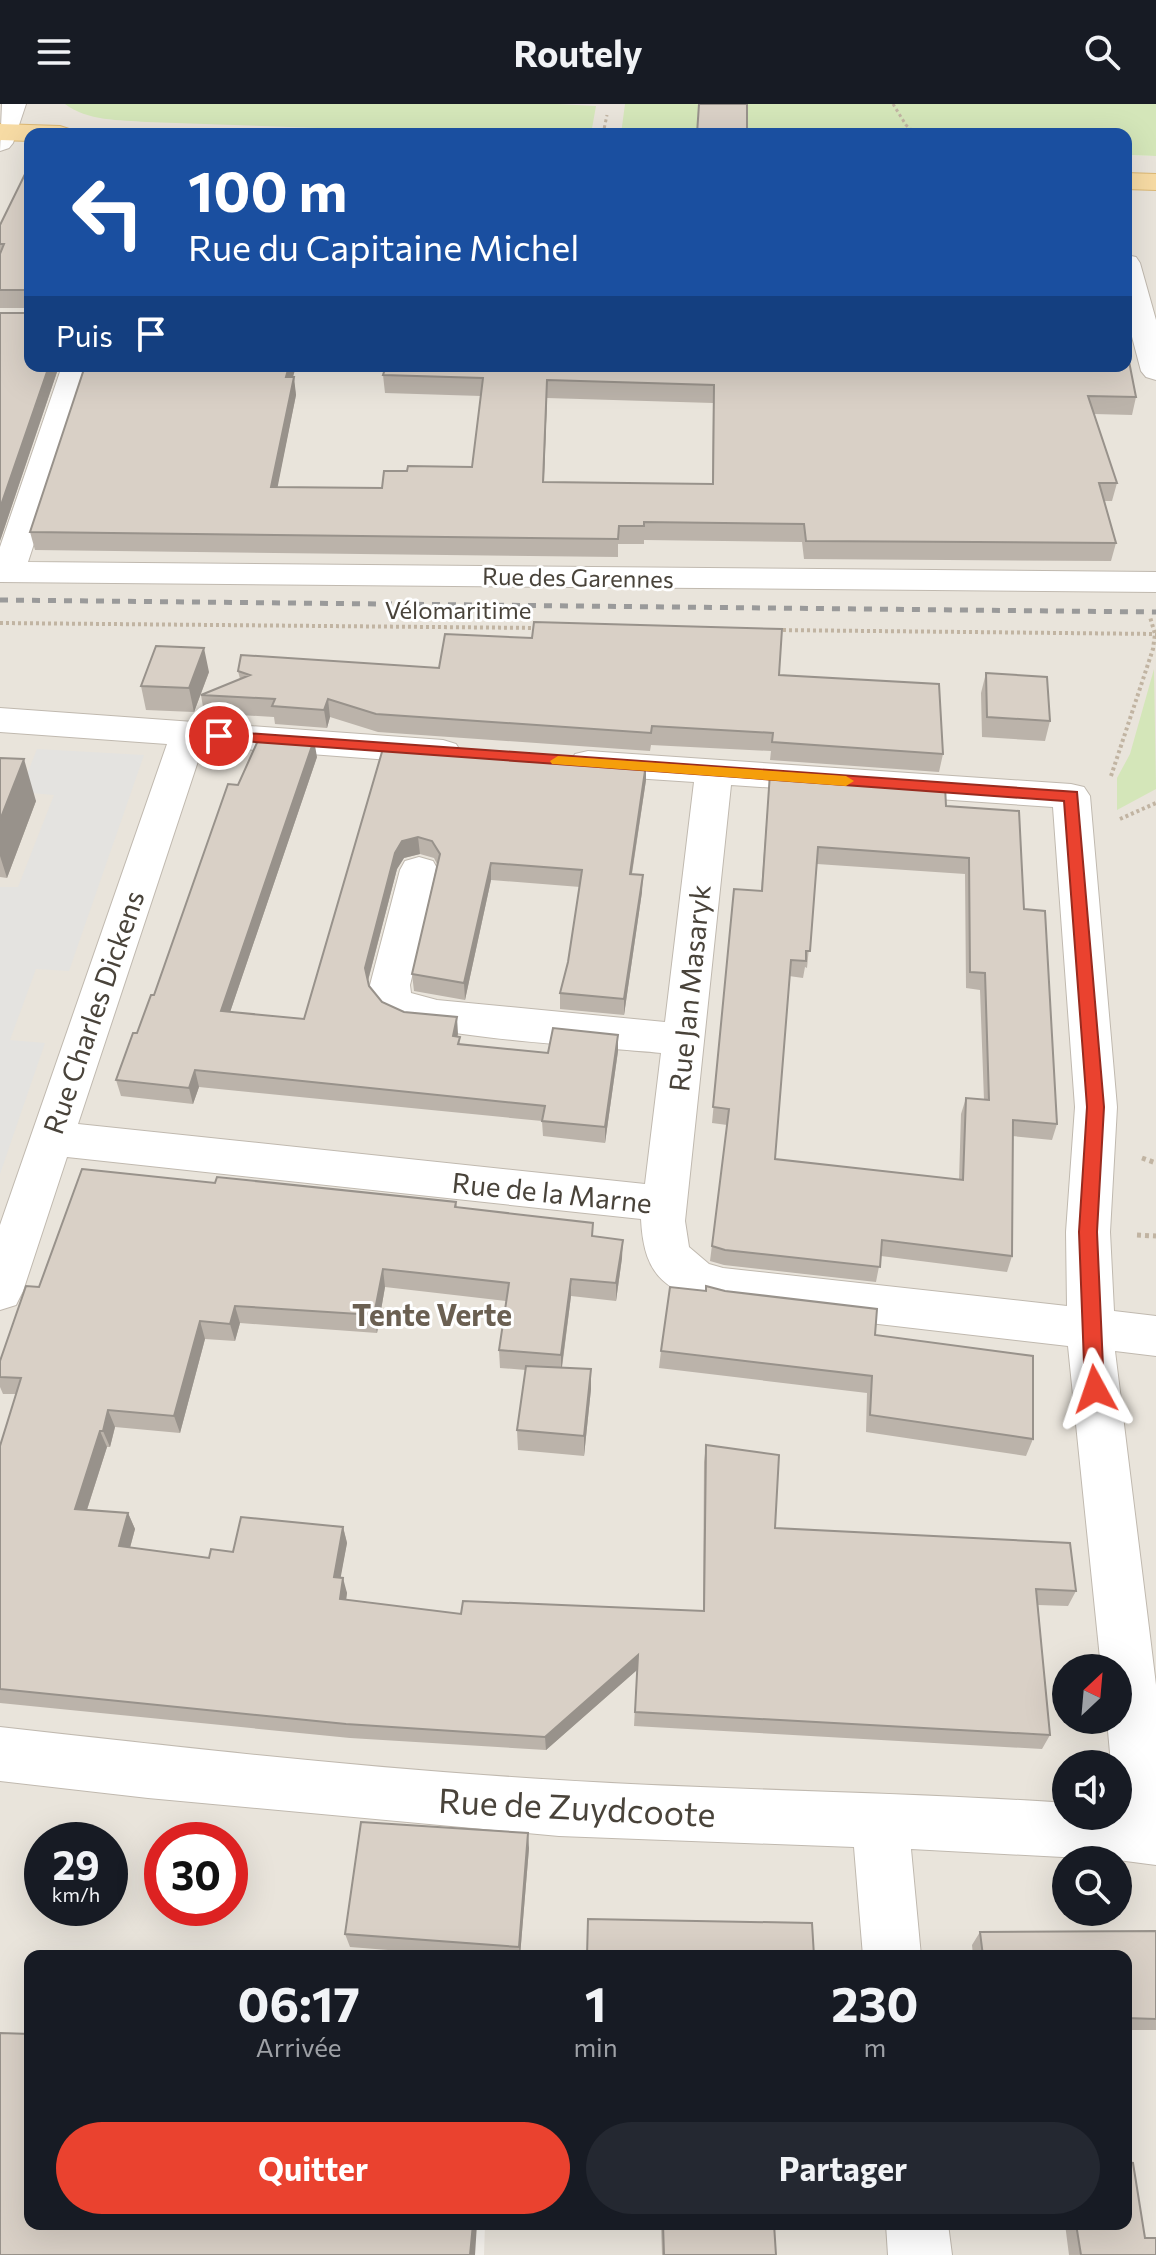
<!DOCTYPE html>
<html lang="fr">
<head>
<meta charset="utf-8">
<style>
	:root { --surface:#171b24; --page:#242831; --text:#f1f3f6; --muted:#9ea1a6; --accent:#ea422f }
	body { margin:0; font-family:Commissioner,sans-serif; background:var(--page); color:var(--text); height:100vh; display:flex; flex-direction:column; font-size:30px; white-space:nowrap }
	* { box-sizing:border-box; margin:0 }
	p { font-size:26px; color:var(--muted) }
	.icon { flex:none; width:44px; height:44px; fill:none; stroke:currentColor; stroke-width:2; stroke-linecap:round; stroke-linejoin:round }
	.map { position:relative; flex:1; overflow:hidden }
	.drawer { position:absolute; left:24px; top:1846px; width:1108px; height:280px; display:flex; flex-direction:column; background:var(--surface); border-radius:16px; box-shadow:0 8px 32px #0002 }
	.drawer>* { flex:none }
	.top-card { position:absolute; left:24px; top:24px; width:1108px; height:244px; border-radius:16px; box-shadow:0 8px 32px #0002; background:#1a4fa0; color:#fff; overflow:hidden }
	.needle { width:52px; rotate:26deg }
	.controls { position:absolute; left:1052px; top:1550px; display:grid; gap:16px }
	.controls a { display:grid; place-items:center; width:80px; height:80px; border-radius:50%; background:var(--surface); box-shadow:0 8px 32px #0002; font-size:40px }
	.speed { position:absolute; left:24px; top:1718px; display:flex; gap:16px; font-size:40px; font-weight:700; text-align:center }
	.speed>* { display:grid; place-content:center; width:104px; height:104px; border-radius:50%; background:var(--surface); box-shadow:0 8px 32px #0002; line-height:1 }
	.speed small { font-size:20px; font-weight:400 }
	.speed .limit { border:12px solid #d22; background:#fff; color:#111 }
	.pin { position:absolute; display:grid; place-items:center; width:68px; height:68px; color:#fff; margin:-34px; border:4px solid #fff; border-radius:50%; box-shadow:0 2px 8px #0007 }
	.me { position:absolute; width:88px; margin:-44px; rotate:355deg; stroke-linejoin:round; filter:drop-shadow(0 0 6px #0008) }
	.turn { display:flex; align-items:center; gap:28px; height:168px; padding:0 32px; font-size:36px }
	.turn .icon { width:104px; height:104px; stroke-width:2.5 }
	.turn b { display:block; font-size:56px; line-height:68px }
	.then { display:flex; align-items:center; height:76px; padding:0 32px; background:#0003; gap:16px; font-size:30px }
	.eta { display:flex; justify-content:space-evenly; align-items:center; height:136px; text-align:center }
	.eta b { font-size:48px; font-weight:700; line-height:56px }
	.primary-button { display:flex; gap:16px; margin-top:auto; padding:16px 32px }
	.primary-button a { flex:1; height:92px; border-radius:48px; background:var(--accent); color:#fff; font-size:32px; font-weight:700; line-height:92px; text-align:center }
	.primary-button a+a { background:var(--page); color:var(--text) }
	header { display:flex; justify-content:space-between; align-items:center; height:104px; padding:0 32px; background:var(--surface); font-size:36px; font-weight:700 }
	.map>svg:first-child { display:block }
	.residential { fill:#e9e4db; fill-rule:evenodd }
	.green { fill:#d4e6b9 }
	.parking { fill:#e4e3e0 }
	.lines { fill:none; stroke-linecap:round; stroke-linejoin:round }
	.minor-casing { stroke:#c0b9af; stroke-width:2 }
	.major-casing { stroke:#dcb874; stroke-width:2 }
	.path-far2 { stroke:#c1b4a2; stroke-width:3; stroke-dasharray:3 3; stroke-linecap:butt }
	.path-far1 { stroke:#c1b4a2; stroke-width:4; stroke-dasharray:3 3; stroke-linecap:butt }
	.path { stroke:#c1b4a2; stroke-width:5; stroke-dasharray:4 4; stroke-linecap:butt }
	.minor { fill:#fff; fill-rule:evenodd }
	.major { fill:#f7dba4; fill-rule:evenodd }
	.rail { stroke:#9a9a9a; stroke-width:5; stroke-dasharray:8 8; stroke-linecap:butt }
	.wall { fill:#bbb3aa; fill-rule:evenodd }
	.shaded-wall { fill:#98928b }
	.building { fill:#d9d0c6; stroke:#98928b; stroke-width:2; fill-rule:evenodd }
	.route { fill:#ea422f; stroke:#982b1f; stroke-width:2 }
	.slow { fill:#f59e0b }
	.labels { text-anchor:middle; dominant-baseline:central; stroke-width:6; stroke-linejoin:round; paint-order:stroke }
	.far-street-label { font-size:24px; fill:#49433a; stroke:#fff }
	.street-label { font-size:28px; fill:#49433a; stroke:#fff }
	.neighbourhood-label { font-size:30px; font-weight:bold; fill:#6b6052; stroke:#fff }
	.near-street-label { font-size:34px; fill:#49433a; stroke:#fff }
</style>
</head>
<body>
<header><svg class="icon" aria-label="menu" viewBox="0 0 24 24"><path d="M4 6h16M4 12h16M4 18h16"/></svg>Routely<svg class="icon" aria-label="search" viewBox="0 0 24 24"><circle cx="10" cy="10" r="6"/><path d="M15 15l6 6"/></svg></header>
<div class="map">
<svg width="1156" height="2151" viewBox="0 0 1156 2151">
	<rect width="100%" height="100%" fill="#f5f2ed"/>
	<path class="residential" d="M 0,0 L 747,0 L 746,30 L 30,30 L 30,262 L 1126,262 L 1126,51 L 1156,52 L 1156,2151 L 484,2151 L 485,2120 L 1126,2120 L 1126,1852 L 30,1852 L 30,1938 L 0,1937 ZM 1066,1564 L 1118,1564 L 1118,1616 L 1066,1616 ZM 1066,1660 L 1118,1660 L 1118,1712 L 1066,1712 ZM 42,1736 L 110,1736 L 110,1804 L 42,1804 ZM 162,1736 L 230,1736 L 230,1804 L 162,1804 ZM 1066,1756 L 1118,1756 L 1118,1808 L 1066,1808 Z"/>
	<path class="green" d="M 65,0 L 557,0 L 596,2 L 591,30 L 488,30 L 147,18 C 120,16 87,17 65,0 Z
		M 625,0 L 1156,0 L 1156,52 L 1126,51 L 1126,30 L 923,30 L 903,27 L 907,30 L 621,30 Z
		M 1154,565 L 1156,685 L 1117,706 L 1117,674 L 1130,650 Z"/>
	<path class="parking" d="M 37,645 L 144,651 L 69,867 L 36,865 L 10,936 L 45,939 L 0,1070 L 0,783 L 18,783 L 54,691 L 20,688 Z"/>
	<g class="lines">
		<defs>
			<path id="minor" d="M 2,0 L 26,0 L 13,39 L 9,44 L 0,47 Z
				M 1126,151 L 1136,153 L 1140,159 L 1156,216 L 1156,276 L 1146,273 L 1141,267 L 1126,210 Z
				M 62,262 L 92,262 L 28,458 L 1156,468 L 1156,488 L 0,478 L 0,443 Z
				M 0,604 L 443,636 L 456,640 L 461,648 L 456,656 L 443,660 L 203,642 L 78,1020 L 645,1080 L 661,949 C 612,944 409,933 380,909 C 371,902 371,891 370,881 L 400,766 L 405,757 L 419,753 L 433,757 L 438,766 L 410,881 L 411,889 L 437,896 L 665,918 L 694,678 L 588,671 L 575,668 L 570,659 L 575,650 L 588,647 L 1071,680 L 1084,683 L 1090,692 L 1117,1003 L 1110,1128 L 1114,1207 L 1156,1212 L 1156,1252 L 1115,1247 L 1156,1581 L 1156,1761 L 1118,1756 L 911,1745 L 921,1852 L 863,1852 L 854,1743 L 559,1732 L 148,1694 L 0,1677 L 0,1623 C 186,1644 373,1665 559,1676 C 728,1687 897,1687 1066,1699 L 1066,1712 L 1118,1712 L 1118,1660 L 1111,1660 L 1107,1616 L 1118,1616 L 1118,1564 L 1101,1564 L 1068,1242 L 723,1202 C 668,1188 644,1176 641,1115 L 67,1053 L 23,1187 L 16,1201 L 0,1206 L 0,1121 L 167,640 L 0,628 ZM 731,681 L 1053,703 L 1075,1003 L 1066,1128 L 1067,1202 L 723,1164 L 709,1160 L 689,1143 L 685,1117 Z
				M 886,2120 L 948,2120 L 952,2151 L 888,2151 Z"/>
			<path id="major" d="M 0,20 L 60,22 L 69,25 L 73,30 L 30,30 L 30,37 L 0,36 Z
				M 1126,69 L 1156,70 L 1156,86 L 1126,85 Z"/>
		</defs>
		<use href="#minor" class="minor-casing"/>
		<use href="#major" class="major-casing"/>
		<path class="path-far2" d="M 893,0 L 906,21 L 916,30
			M 603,30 L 607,11"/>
		<path class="path-far1" d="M 0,519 L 539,524
			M 777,526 L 1156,530
			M 1111,672 L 1153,545 L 1155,530 L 1150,513
			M 1120,715 L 1156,699"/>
		<path class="path" d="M 1142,1054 L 1156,1059
			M 1137,1131 L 1156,1132"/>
		<use href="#minor" class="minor"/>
		<use href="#major" class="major"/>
		<path class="rail" d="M 0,496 L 1156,508"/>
	</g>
	<path class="wall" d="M 30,60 L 30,262 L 59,262 L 0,437 L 28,209 L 28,204 L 0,204 L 0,121 Z
		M 85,262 L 296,262 L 293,273 L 296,291 L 277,383 L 382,384 L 407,367 L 472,363 L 481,292 L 385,289 L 383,271 L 1136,293 L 1132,311 L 1094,310 L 1117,379 L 1112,397 L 1104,397 L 1116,439 L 1111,457 L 804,455 L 802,438 L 644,436 L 644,440 L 618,440 L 618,453 L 35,446 L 30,428 ZM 547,294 L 713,299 L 712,380 L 544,378 Z
		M 439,564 L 779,571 L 943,650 L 939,668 L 770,656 L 771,647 L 651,641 L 650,647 L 378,628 L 330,613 L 327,624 L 275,620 L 274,613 L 204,609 L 201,591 L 240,575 L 238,567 Z
		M 209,568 L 194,608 L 146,606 L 141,582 Z
		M 986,569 L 1050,617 L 1045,637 L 982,633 L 981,589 Z
		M 384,641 L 646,676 L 632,770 L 642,788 L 624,911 L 560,905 L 560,889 L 568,858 L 580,783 L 491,776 L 465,896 L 414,887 L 412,870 L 437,760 L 434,754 L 420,750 L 404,754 L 397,765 L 368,877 L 369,882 L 382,898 L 404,908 L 457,913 L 457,933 L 460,940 L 548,949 L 618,931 L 618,947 L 605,1039 L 543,1032 L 542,1017 L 199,983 L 193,1000 L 121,992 L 116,976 L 154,891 L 238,681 L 317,653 L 230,908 L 304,915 Z
		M 0,654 L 36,697 L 7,774 L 0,773 Z
		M 770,669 L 946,702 L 1024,805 L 1057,1020 L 1052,1036 L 1012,1032 L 1012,1152 L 1007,1168 L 881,1152 L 876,1178 L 724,1161 L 710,1157 L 727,1021 L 712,1019 L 734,785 L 761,787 ZM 817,760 L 965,770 L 966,884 L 980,886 L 984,996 L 966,994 L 961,1010 L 959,1076 L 775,1055 L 789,872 L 803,874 L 805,863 L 807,864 Z
		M 215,1079 L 456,1098 L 457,1103 L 593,1119 L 593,1133 L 622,1154 L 616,1197 L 571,1192 L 562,1264 L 591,1265 L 591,1285 L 584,1352 L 518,1346 L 517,1326 L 526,1266 L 500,1264 L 499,1246 L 506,1197 L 385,1183 L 377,1229 L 240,1219 L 235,1237 L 205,1235 L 180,1329 L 115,1323 L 110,1343 L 107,1343 L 87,1406 L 128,1409 L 135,1425 L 130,1444 L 209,1454 L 343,1423 L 347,1439 L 340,1474 L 347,1489 L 346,1496 L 461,1510 L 703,1507 L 704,1358 L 706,1341 L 775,1424 L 1076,1487 L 1068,1502 L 1038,1501 L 1050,1631 L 1042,1645 L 634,1622 L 637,1566 L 546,1646 L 350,1634 L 0,1599 L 0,1342 L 16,1290 L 3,1290 L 0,1283 L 0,1257 L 39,1183 Z
		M 875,1231 L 1033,1335 L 1026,1352 L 866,1328 L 867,1289 L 659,1264 L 661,1247 Z
		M 529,1744 L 520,1852 L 464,1852 L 350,1843 L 345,1830 Z
		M 1156,1827 L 1156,1926 L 1126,1926 L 1126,1852 L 973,1852 L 972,1841 L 980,1828 Z
		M 661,2120 L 774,2120 L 776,2151 L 662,2151 Z
		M 1065,2120 L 1126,2120 L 1145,2134 L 1156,2151 L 1069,2151 Z"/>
	<path class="shaded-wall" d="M 49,262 L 59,262 L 0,437 L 0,404 Z
		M 289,262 L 296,262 L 288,290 L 286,273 Z
		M 294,273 L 296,291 L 274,401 L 271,383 Z
		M 547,276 L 547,294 L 543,396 L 543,378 Z
		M 204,544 L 209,568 L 194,608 L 189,584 Z
		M 328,595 L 330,613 L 327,624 L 324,606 Z
		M 314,636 L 317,653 L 225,923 L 221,907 Z
		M 24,655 L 36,697 L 7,774 L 0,752 L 0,716 Z
		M 646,660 L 646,676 L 629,787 L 630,770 Z
		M 418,733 L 420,750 L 404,754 L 397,765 L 367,880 L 365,864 L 395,749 L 402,737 Z
		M 491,759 L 491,776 L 465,896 L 464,879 Z
		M 643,771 L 642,788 L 624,911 L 624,895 Z
		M 457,913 L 458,930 L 454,948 L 453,932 Z
		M 618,931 L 618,947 L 605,1039 L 605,1023 Z
		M 195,966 L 199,983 L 193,1000 L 189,984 Z
		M 623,1136 L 622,1154 L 616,1197 L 616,1179 Z
		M 383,1165 L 385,1183 L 377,1229 L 374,1211 Z
		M 571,1175 L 571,1192 L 561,1269 L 561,1251 Z
		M 235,1202 L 240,1219 L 235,1237 L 230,1220 Z
		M 200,1217 L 205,1235 L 180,1329 L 174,1312 Z
		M 591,1265 L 591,1285 L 584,1352 L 584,1332 Z
		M 108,1306 L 115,1323 L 110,1343 L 103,1327 Z
		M 100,1327 L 107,1343 L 82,1421 L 75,1405 Z
		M 128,1409 L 135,1425 L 126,1458 L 119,1442 Z
		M 343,1423 L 347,1439 L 338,1488 L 334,1473 Z
		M 343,1474 L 347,1489 L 344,1511 L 340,1495 Z
		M 638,1551 L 637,1566 L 546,1646 L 545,1633 Z
		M 528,1729 L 529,1744 L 520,1852 L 519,1843 Z
		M 473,2120 L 477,2120 L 475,2151 L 470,2151 Z"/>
	<path class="building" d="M 699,0 L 747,0 L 747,30 L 697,30 Z
		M 30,60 L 30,262 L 49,262 L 0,404 L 0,209 L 28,209 L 28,186 L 0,186 L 0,150 L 4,140 L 0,140 L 0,121 Z
		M 1126,242 L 1136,293 L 1088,292 L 1117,379 L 1099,379 L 1116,439 L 806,437 L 804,420 L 644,418 L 644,422 L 619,422 L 618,435 L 30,428 L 85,262 L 289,262 L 286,273 L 294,273 L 271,383 L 382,384 L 384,367 L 407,367 L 408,362 L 472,363 L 483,274 L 383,271 L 386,262 L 1126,262 ZM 547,276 L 714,281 L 713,380 L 543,378 Z
		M 534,518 L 782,525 L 779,571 L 939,580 L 943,650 L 772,638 L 773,629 L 652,622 L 651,629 L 376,610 L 328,595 L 324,606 L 272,602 L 275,595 L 201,591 L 250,571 L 238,567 L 241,551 L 439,564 L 445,530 L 532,534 Z
		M 156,542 L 204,544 L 189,584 L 141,582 Z
		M 986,569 L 1047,573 L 1050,617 L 987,613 Z
		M 260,632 L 314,636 L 221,907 L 304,915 L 384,641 L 646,660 L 630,770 L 643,771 L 624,895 L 560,889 L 568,858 L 582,766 L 491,759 L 464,879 L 412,870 L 440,750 L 432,737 L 418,733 L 402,737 L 395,749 L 365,864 L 369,882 L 382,898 L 404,908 L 457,913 L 453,932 L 460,933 L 458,940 L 548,949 L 553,924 L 618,931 L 605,1023 L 542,1017 L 545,1002 L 195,966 L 189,984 L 116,976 L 133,929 L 137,929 L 151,891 L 154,891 L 228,680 L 238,681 Z
		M 0,654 L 24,655 L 0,716 Z
		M 770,669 L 945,681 L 946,702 L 1019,707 L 1024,805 L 1045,807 L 1057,1020 L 1013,1016 L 1012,1152 L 882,1136 L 880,1163 L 725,1146 L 712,1142 L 729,1005 L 713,1003 L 734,785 L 762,787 ZM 818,743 L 969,754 L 970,868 L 985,869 L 989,996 L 966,994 L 963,1076 L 775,1055 L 791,856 L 806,857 L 806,847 L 810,847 Z
		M 82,1065 L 215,1079 L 217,1073 L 456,1098 L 455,1103 L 593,1119 L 592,1132 L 623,1136 L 616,1179 L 571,1175 L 561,1251 L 499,1246 L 509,1179 L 383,1165 L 374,1211 L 235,1202 L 230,1220 L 200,1217 L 174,1312 L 108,1306 L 103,1327 L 100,1327 L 75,1405 L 128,1409 L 119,1442 L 209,1454 L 211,1445 L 233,1448 L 241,1413 L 343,1423 L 334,1473 L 343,1474 L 340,1495 L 461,1510 L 463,1497 L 704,1507 L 706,1341 L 779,1351 L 775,1424 L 1070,1439 L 1076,1487 L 1036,1485 L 1050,1631 L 635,1608 L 638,1551 L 545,1633 L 346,1620 L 0,1585 L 0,1342 L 21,1274 L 0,1273 L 0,1257 L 26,1182 L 39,1183 Z
		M 706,1182 L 725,1187 L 877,1205 L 875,1231 L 1033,1252 L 1033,1335 L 870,1311 L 872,1272 L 661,1247 L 670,1183 L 706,1187 Z
		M 526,1262 L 591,1265 L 584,1332 L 517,1326 Z
		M 361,1718 L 528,1729 L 519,1843 L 345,1830 Z
		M 588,1815 L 812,1819 L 814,1852 L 587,1852 Z
		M 1156,1827 L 1156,1915 L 1126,1914 L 1126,1852 L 983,1852 L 980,1828 Z
		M 0,1929 L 30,1930 L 30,2120 L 473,2120 L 470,2151 L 0,2151 Z
		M 1126,2058 L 1133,2059 L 1145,2134 L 1156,2134 L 1156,2151 L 1081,2151 L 1076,2120 L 1126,2120 Z
		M 663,2120 L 774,2120 L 776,2151 L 664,2151 Z"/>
	<path class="route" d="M 219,627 L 1077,688 L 1104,1003 L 1097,1128 L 1104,1285 L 1102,1291 L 1095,1294 L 1088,1291 L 1085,1285 L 1079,1128 L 1087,1003 L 1064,697 L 214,635 L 212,632 Z"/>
	<path class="slow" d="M 558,652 L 846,672 L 854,677 L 846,682 L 552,660 L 550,657 Z"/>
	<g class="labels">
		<g class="far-street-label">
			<text transform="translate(578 473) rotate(1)">Rue des Garennes</text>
			<text x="458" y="505">Vélomaritime</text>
		</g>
		<g class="street-label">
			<text transform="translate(689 884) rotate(-84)">Rue Jan Masaryk</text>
			<text transform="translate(93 908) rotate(-71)">Rue Charles Dickens</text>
			<text transform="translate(552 1088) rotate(6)">Rue de la Marne</text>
		</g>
		<g class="neighbourhood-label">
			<text x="432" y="1209">Tente Verte</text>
		</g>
		<g class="near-street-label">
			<text transform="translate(577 1702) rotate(3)">Rue de Zuydcoote</text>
		</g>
	</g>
</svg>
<div class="controls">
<a><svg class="needle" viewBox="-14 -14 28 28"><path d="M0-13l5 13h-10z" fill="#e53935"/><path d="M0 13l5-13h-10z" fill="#9ea1a6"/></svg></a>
<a><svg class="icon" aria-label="sound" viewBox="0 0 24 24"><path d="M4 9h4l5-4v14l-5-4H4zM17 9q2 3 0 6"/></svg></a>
<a><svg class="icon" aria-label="search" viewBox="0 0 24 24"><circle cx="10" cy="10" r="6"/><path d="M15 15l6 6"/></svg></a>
</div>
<div class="speed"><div>29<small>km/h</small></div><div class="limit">30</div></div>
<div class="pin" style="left:219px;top:632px;background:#d93025"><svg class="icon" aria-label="arrive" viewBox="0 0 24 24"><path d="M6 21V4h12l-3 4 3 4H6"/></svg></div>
<svg class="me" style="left:1095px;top:1285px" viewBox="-20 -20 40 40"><path d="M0-17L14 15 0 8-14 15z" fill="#ea422f" stroke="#fff" stroke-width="4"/></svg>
<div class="top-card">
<div class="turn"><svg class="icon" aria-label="left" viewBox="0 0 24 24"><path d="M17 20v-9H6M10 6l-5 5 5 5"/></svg><div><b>100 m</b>Rue du Capitaine Michel</div></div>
<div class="then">Puis<svg class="icon" aria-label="arrive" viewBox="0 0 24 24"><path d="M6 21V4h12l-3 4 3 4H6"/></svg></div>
</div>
<section class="drawer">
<div class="eta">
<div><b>06:17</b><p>Arrivée</p></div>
<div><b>1</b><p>min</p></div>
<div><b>230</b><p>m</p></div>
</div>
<div class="primary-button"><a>Quitter</a><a>Partager</a></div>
</section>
</div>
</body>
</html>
